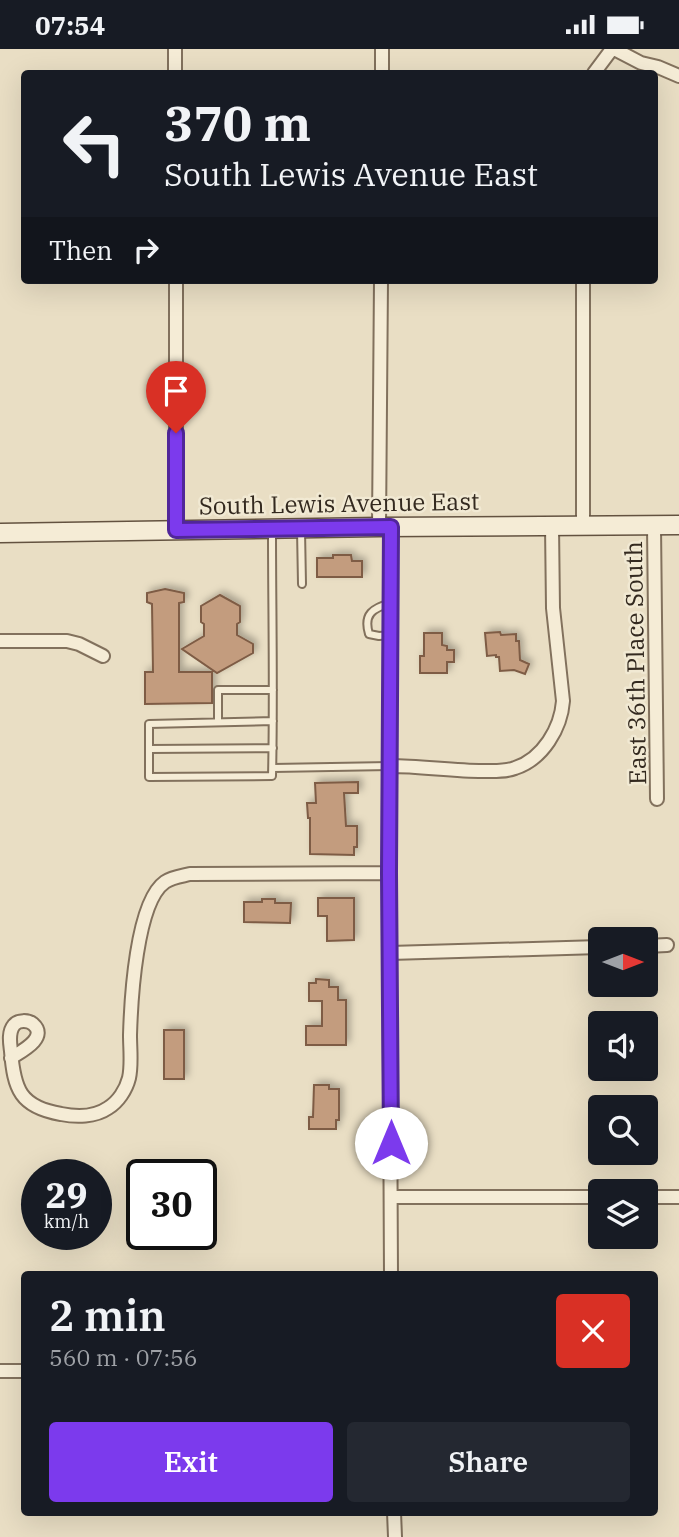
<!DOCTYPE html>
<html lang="en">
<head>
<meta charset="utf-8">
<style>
	:root { --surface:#171b24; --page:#242831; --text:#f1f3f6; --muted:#9ea1a6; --accent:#7c3aed }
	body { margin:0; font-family:"IBM Plex Serif",serif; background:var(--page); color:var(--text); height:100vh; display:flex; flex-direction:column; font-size:26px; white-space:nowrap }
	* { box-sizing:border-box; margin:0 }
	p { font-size:23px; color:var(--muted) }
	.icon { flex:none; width:38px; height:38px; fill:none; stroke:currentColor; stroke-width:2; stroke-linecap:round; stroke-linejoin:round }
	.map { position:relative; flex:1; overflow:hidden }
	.panel { position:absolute; left:21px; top:1222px; width:637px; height:245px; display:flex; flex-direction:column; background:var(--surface); border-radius:7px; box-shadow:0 7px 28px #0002 }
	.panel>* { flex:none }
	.guide { position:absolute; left:21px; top:21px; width:637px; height:214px; border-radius:7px; box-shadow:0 7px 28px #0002; background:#171b24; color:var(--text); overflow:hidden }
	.needle { width:46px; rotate:90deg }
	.tools { position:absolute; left:588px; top:878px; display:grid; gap:14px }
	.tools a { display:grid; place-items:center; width:70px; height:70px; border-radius:7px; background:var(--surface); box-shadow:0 7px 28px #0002; font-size:35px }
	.speed { position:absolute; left:21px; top:1110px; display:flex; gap:14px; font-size:35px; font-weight:700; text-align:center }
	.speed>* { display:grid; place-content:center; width:91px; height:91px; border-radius:50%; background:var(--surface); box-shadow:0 7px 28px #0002; line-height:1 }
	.speed small { font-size:18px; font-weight:400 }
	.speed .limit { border:4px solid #111; border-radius:10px; background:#fff; color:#111 }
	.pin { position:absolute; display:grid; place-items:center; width:60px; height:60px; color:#fff; margin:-72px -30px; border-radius:50% 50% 50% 0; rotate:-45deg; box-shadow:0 0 7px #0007 }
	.pin .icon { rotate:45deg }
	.me { position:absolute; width:77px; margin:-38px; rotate:0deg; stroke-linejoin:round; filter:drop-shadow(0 0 5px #0008) }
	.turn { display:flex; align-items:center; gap:24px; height:147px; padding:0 28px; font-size:32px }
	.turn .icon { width:91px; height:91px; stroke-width:2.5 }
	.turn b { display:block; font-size:49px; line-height:60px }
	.then { display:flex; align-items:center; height:66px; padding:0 28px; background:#0003; gap:14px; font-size:26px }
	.round { display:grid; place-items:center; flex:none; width:74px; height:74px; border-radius:7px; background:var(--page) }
	.headline { display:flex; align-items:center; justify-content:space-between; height:119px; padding:0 28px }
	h1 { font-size:42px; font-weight:600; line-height:52px }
	.action { display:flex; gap:14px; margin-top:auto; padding:14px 28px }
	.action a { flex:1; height:80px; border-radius:7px; background:var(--accent); color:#fff; font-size:28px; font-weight:600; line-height:80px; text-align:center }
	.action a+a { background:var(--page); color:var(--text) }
	.status { display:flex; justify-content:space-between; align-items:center; height:49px; padding:0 35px; background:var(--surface); direction:ltr }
	.status svg { height:19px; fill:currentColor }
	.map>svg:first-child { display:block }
	.building { fill:#c39c7e; stroke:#7e5c45; stroke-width:2; filter:url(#shadow) }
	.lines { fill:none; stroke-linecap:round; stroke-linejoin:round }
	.lane-casing { stroke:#82715d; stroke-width:10 }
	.street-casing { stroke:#82715d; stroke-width:16 }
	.secondary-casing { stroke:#635240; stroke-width:21 }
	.lane { stroke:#f5ecd6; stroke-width:6 }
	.street { stroke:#f5ecd6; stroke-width:12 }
	.secondary { stroke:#f5ecd6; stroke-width:18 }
	.route-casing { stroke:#51269a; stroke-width:18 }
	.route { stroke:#7c3aed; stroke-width:12 }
	.labels { text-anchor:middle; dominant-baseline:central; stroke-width:5; stroke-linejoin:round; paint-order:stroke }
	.street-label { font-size:24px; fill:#33291f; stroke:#f1e9d3 }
</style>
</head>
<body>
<div class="status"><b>07:54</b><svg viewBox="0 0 49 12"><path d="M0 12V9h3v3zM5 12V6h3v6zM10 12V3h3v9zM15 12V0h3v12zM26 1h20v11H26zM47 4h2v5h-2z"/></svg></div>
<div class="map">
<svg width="679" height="1488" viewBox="0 0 679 1488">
	<defs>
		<filter id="shadow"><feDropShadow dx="3.5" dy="-3.5" stdDeviation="3.5" flood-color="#0004"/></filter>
	</defs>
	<rect width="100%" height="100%" fill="#e9dec4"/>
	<path class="building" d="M 333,506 L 351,506 L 352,512 L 362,512 L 362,528 L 317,528 L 317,509 L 333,509 Z
		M 165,540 L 184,544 L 184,553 L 179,554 L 179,623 L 212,623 L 212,654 L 145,655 L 145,623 L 153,623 L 152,555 L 147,553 L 147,544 Z
		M 220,546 L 240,557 L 240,573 L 237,575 L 237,586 L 253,595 L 253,604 L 217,624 L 182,600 L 204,587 L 204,575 L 201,573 L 201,557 Z
		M 500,583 L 501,586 L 516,585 L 516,592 L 519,592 L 520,611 L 529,615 L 525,625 L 514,621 L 500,622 L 499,608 L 496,608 L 496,606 L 487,607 L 485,584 Z
		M 424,584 L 442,584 L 442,596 L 447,597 L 447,601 L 454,601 L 454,613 L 447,613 L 447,624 L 420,624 L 420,607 L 424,607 Z
		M 358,733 L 358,744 L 344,744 L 346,777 L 357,777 L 357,798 L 354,798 L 354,806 L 310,805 L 310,769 L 308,769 L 307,754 L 316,754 L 315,734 Z
		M 318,849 L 354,849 L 354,891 L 327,892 L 327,867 L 318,867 Z
		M 262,850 L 275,850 L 275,854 L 291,854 L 290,874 L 244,873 L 244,853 L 262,853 Z
		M 316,930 L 329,931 L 329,938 L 338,938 L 338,951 L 346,951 L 346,996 L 306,996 L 306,977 L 322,977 L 322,952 L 309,952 L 309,934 L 316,934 Z
		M 164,981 L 184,981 L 184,1030 L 164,1030 Z
		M 314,1036 L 329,1036 L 329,1040 L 339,1040 L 339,1071 L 336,1071 L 336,1080 L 309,1080 L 309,1068 L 313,1068 Z"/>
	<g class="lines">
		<defs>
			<path id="lane" d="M 301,481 L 302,535
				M 272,482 C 272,563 274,645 272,727 L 149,728 L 149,675 L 273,672
				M 391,554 C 373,559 363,565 369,585 L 379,587 L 391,586
				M 218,673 L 218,641 L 273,641
				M 149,700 L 273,699
				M 273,719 L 390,717"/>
			<path id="street" d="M 175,0 L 175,24
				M 614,0 L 641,14 L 658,18 L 679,27
				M 382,24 L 382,0
				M 594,24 L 612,0
				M 176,231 L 176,481
				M 583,477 L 583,231
				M 654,477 L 657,750
				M 379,478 L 381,231
				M 391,478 L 389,824 L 391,1225
				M 0,592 L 67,592 L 79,595 L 103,607
				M 390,717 C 421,717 452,722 483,722 C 493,722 505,723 515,719 C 543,710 561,679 563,652 L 553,559 L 552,477
				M 646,897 L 667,896
				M 390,904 L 600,898
				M 11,1009 C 20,1003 49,989 33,975 C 28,971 18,971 14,976 C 8,983 10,994 11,1002 C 14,1040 20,1058 61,1065 C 76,1068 95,1068 108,1059 C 118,1053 126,1041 129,1029 C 132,1016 130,1000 130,986 C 131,952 136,853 165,833 C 172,828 182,827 190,825 L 389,824
				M 391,1148 L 600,1148
				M 646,1148 L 679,1148
				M 0,1322 L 24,1322
				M 394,1463 L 395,1488"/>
			<path id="secondary" d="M 0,484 L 379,478 L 679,476"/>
		</defs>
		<use href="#lane" class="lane-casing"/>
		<use href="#street" class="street-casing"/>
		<use href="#secondary" class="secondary-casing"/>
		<use href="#lane" class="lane"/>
		<use href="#street" class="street"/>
		<use href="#secondary" class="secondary"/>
	</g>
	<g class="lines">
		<defs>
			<path id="route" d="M 176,384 L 176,481 L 391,478 L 389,824 L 391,1094"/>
		</defs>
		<use href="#route" class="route-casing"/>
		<use href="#route" class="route"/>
	</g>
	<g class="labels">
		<g class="street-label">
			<text transform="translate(339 454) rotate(-1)">South Lewis Avenue East</text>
			<text transform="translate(635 614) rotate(-91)">East 36th Place South</text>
		</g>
	</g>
</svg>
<div class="tools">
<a><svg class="needle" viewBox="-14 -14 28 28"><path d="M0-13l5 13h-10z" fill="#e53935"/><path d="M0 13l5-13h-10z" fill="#9ea1a6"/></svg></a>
<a><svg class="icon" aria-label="sound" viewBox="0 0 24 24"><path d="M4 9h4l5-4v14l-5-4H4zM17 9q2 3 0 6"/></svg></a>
<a><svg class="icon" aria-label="search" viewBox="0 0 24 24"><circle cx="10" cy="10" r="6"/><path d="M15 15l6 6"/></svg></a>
<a><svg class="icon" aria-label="layers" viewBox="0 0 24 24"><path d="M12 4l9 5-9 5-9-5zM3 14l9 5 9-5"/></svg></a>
</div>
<div class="speed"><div>29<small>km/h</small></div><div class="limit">30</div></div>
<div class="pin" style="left:176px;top:384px;background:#d93025"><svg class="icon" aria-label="arrive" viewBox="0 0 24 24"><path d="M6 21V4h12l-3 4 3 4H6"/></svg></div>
<svg class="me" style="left:391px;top:1094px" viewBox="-20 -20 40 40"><circle r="19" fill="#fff"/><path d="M0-13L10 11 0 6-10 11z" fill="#7c3aed"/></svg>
<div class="guide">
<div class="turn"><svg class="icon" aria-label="left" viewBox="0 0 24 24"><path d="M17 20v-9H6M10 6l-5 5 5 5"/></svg><div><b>370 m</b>South Lewis Avenue East</div></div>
<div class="then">Then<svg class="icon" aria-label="right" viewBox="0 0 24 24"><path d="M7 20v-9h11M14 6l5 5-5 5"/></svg></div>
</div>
<section class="panel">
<div class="headline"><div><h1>2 min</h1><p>560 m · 07:56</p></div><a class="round" style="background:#d93025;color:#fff"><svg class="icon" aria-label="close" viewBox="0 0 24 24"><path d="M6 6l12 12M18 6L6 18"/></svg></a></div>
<div class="action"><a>Exit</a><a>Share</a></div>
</section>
</div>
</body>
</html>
